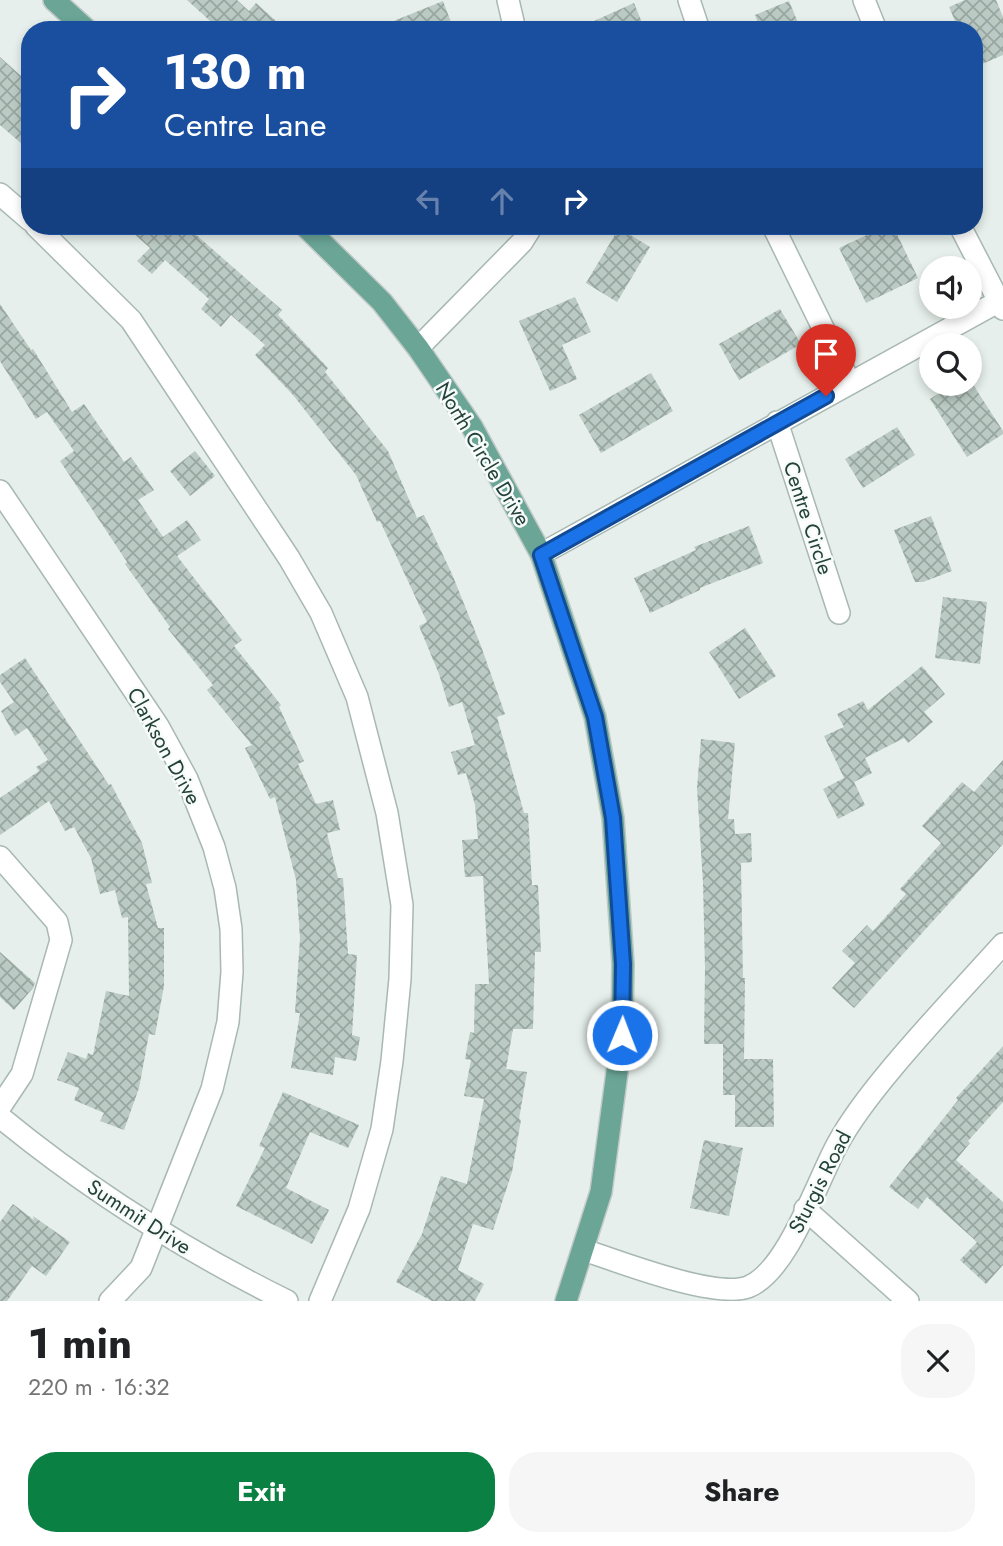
<!DOCTYPE html>
<html lang="en">
<head>
<meta charset="utf-8">
<style>
	:root { --surface:#fff; --page:#f6f6f6; --text:#202124; --muted:#757577; --accent:#0b8043 }
	body { margin:0; font-family:Jost,sans-serif; background:var(--page); color:var(--text); height:100vh; display:flex; flex-direction:column; font-size:26px; white-space:nowrap }
	* { box-sizing:border-box; margin:0 }
	p { font-size:23px; color:var(--muted) }
	.icon { flex:none; width:38px; height:38px; fill:none; stroke:currentColor; stroke-width:2; stroke-linecap:round; stroke-linejoin:round }
	.map { position:relative; height:1301px; overflow:hidden }
	.details { display:flex; flex-direction:column; background:var(--surface); flex:1 }
	.details>* { flex:none }
	.banner { position:absolute; left:21px; top:21px; width:962px; height:214px; border-radius:28px; box-shadow:0 4px 10px #0003; background:#1a4fa0; color:#fff; overflow:hidden }
	.controls { position:absolute; left:919px; top:256px; display:grid; gap:14px }
	.controls a { display:grid; place-items:center; width:63px; height:63px; border-radius:50%; background:var(--surface); box-shadow:0 4px 10px #0003; font-size:35px }
	.pin { position:absolute; display:grid; place-items:center; width:60px; height:60px; color:#fff; margin:-72px -30px; border-radius:50% 50% 50% 0; rotate:-45deg; box-shadow:0 0 7px #0007 }
	.pin .icon { rotate:45deg }
	.me { position:absolute; width:77px; margin:-38px; rotate:1deg; stroke-linejoin:round; filter:drop-shadow(0 0 5px #0008) }
	.turn { display:flex; align-items:center; gap:24px; height:147px; padding:0 28px; font-size:32px }
	.turn .icon { width:91px; height:91px; stroke-width:2.5 }
	.turn b { display:block; font-size:49px; line-height:60px }
	.lanes { display:flex; align-items:center; height:66px; padding:0 28px; background:#0003; justify-content:center; gap:35px; direction:ltr }
	.lanes .off { opacity:.35 }
	.round { display:grid; place-items:center; flex:none; width:74px; height:74px; border-radius:28px; background:var(--page) }
	.head { display:flex; align-items:center; justify-content:space-between; height:119px; padding:0 28px }
	h1 { font-size:42px; font-weight:700; line-height:52px }
	.cta { display:flex; gap:14px; margin-top:auto; padding:14px 28px }
	.cta a { flex:1; height:80px; border-radius:28px; background:var(--accent); color:#fff; font-size:28px; font-weight:700; line-height:80px; text-align:center }
	.cta a+a { background:var(--page); color:var(--text) }
	.map>svg:first-child { display:block }
	.building { fill:url(#building-cross-hatch) }
	.lines { fill:none; stroke-linecap:round; stroke-linejoin:round }
	.minor-casing { stroke:#a8b8b2; stroke-width:24 }
	.major-casing { stroke:#c2cac8; stroke-width:24 }
	.minor { stroke:#fff; stroke-width:21 }
	.major { stroke:#6aa596; stroke-width:21 }
	.route-casing { stroke:#114b97; stroke-width:18 }
	.route { stroke:#1a73e8; stroke-width:12 }
	.labels { text-anchor:middle; dominant-baseline:central; stroke-width:5; stroke-linejoin:round; paint-order:stroke }
	.street-label { font-size:21px; fill:#24423a; stroke:#f7fbf9 }
</style>
</head>
<body>
<div class="map">
<svg width="1003" height="1301" viewBox="0 0 1003 1301">
	<defs>
		<pattern id="building-cross-hatch" width="8" height="8" patternUnits="userSpaceOnUse" patternTransform="scale(1.75)"><rect width="8" height="8" fill="#bbcac4"/><path d="M0 0l8 8M0 8l8-8" fill="none" stroke="#98a6a0"/></pattern>
	</defs>
	<rect width="100%" height="100%" fill="#e6efeb"/>
	<path class="building" d="M 187,0 L 237,0 L 249,11 L 256,3 L 286,30 L 220,30 Z
		M 965,0 L 996,0 L 1003,17 L 1003,55 L 975,67 L 975,30 L 959,30 L 949,7 Z
		M 443,1 L 454,30 L 374,30 L 374,29 Z
		M 789,1 L 801,30 L 761,30 L 755,15 Z
		M 634,3 L 645,30 L 574,30 Z
		M 0,57 L 30,84 L 30,151 L 0,125 Z
		M 125,226 L 186,226 L 282,310 L 278,315 L 328,368 L 325,372 L 388,451 L 417,518 L 424,515 L 452,574 L 481,646 L 505,714 L 497,717 L 524,813 L 528,813 L 532,885 L 538,885 L 541,952 L 535,952 L 533,1029 L 513,1029 L 506,1069 L 527,1072 L 519,1119 L 521,1120 L 512,1172 L 493,1230 L 473,1224 L 458,1270 L 484,1284 L 475,1301 L 432,1301 L 396,1282 L 422,1234 L 441,1176 L 467,1184 L 484,1099 L 464,1096 L 471,1060 L 465,1059 L 470,1032 L 474,1033 L 475,984 L 489,984 L 483,876 L 465,877 L 462,840 L 478,839 L 475,805 L 466,773 L 458,775 L 451,752 L 475,745 L 462,702 L 449,707 L 439,674 L 419,626 L 427,622 L 380,521 L 377,522 L 356,475 L 293,395 L 255,355 L 265,345 L 231,315 L 221,327 L 201,309 L 209,299 L 165,260 L 152,274 L 137,261 L 150,248 Z
		M 886,226 L 893,226 L 918,278 L 866,303 L 839,248 Z
		M 619,228 L 650,247 L 617,302 L 586,283 Z
		M 575,297 L 591,332 L 562,345 L 577,379 L 550,391 L 519,321 Z
		M 0,304 L 31,350 L 33,349 L 72,412 L 84,404 L 124,462 L 131,457 L 154,490 L 138,500 L 163,537 L 187,520 L 201,540 L 177,556 L 242,640 L 234,646 L 281,705 L 279,707 L 304,761 L 298,764 L 316,804 L 333,800 L 340,830 L 327,833 L 338,878 L 343,878 L 348,954 L 357,955 L 352,1035 L 360,1037 L 356,1061 L 335,1057 L 333,1075 L 291,1068 L 300,1013 L 295,1013 L 300,938 L 296,880 L 275,797 L 270,799 L 245,748 L 252,745 L 207,690 L 213,685 L 168,629 L 170,627 L 125,564 L 127,562 L 60,461 L 74,451 L 47,412 L 36,419 L 0,361 Z
		M 780,309 L 801,344 L 739,380 L 719,344 Z
		M 651,373 L 673,411 L 601,453 L 579,415 Z
		M 955,383 L 972,383 L 1003,431 L 1003,434 L 967,457 L 930,399 Z
		M 897,427 L 915,455 L 863,488 L 845,459 Z
		M 195,451 L 215,476 L 190,496 L 170,471 Z
		M 931,516 L 952,571 L 923,582 L 915,582 L 894,530 Z
		M 749,526 L 763,563 L 700,588 L 700,590 L 650,613 L 634,578 L 696,550 L 694,547 Z
		M 943,597 L 987,602 L 980,664 L 935,658 Z
		M 745,628 L 776,676 L 739,699 L 709,652 Z
		M 25,658 L 109,785 L 111,784 L 142,843 L 152,883 L 146,884 L 158,928 L 164,928 L 164,986 L 155,1035 L 149,1034 L 139,1088 L 124,1130 L 100,1121 L 104,1113 L 74,1100 L 79,1088 L 57,1080 L 68,1052 L 86,1059 L 88,1053 L 93,1055 L 106,991 L 129,996 L 128,917 L 122,918 L 115,890 L 100,894 L 91,858 L 74,827 L 65,831 L 49,801 L 0,835 L 0,798 L 39,771 L 36,767 L 48,760 L 27,728 L 15,736 L 1,711 L 14,702 L 0,682 L 0,675 Z
		M 922,666 L 945,694 L 924,712 L 933,722 L 908,743 L 904,738 L 865,758 L 872,773 L 854,782 L 865,805 L 838,819 L 823,789 L 844,778 L 824,736 L 844,727 L 837,714 L 863,701 L 868,710 Z
		M 701,739 L 735,743 L 728,819 L 734,819 L 735,834 L 751,833 L 752,862 L 741,863 L 743,978 L 745,978 L 744,1059 L 773,1059 L 774,1127 L 735,1127 L 735,1095 L 723,1095 L 723,1044 L 704,1044 L 705,968 L 703,883 L 697,788 Z
		M 1003,760 L 1003,844 L 854,1008 L 832,988 L 855,963 L 842,951 L 867,925 L 873,931 L 906,894 L 900,889 L 941,843 L 922,826 L 962,782 L 974,792 Z
		M 0,952 L 35,983 L 33,988 L 14,1010 L 0,997 Z
		M 1003,1046 L 1003,1102 L 968,1141 L 970,1143 L 956,1160 L 1003,1202 L 1003,1265 L 986,1284 L 960,1260 L 977,1242 L 927,1197 L 918,1209 L 889,1187 L 958,1100 L 956,1098 Z
		M 283,1092 L 359,1125 L 348,1148 L 310,1132 L 286,1188 L 329,1210 L 312,1244 L 236,1206 L 265,1148 L 259,1146 Z
		M 704,1140 L 743,1148 L 729,1216 L 690,1208 Z
		M 13,1204 L 34,1220 L 33,1216 L 70,1242 L 46,1276 L 32,1266 L 7,1301 L 0,1301 L 0,1222 Z"/>
	<g class="lines">
		<defs>
			<path id="minor" d="M 508,0 L 515,30
				M 689,0 L 699,30
				M 864,0 L 876,30
				M 0,194 L 30,220
				M 36,226 L 131,320 L 289,558 L 321,613 L 357,697 L 387,813 L 402,905 L 400,979 L 392,1061 L 382,1129 L 359,1209 L 320,1301
				M 773,226 L 850,383
				M 960,226 L 1003,309
				M 418,348 L 522,242 L 532,226
				M 777,422 L 839,613
				M 0,491 L 158,726 L 187,779 L 214,847 L 225,888 L 231,929 L 232,972 L 228,1022 L 212,1089 L 141,1268 L 110,1301
				M 541,554 L 1003,299
				M 0,857 L 57,922 L 61,940 L 22,1074 L 0,1107
				M 0,1117 C 89,1190 184,1250 287,1301
				M 805,1209 L 908,1301
				M 584,1250 C 620,1262 715,1299 748,1287 C 787,1272 817,1182 837,1145 C 852,1117 872,1092 893,1067 C 928,1025 966,985 1003,944"/>
			<path id="major" d="M 54,0 L 87,30
				M 305,226 L 382,302 L 418,348 L 472,427 L 541,554 L 595,717 L 613,818 L 623,964 L 622,1035 L 601,1192 L 566,1301"/>
		</defs>
		<use href="#minor" class="minor-casing"/>
		<use href="#major" class="major-casing"/>
		<use href="#minor" class="minor"/>
		<use href="#major" class="major"/>
	</g>
	<g class="lines">
		<defs>
			<path id="route" d="M 622,1035 L 623,964 L 613,818 L 595,717 L 541,555 L 826,396"/>
		</defs>
		<use href="#route" class="route-casing"/>
		<use href="#route" class="route"/>
	</g>
	<g class="labels">
		<g class="street-label">
			<text transform="translate(483 454) rotate(59)">North Circle Drive</text>
			<text transform="translate(808 518) rotate(72)">Centre Circle</text>
			<text transform="translate(164 746) rotate(61)">Clarkson Drive</text>
			<text transform="translate(820 1182) rotate(-63)">Sturgis Road</text>
			<text transform="translate(139 1217) rotate(33)">Summit Drive</text>
		</g>
	</g>
</svg>
<div class="controls">
<a><svg class="icon" aria-label="sound" viewBox="0 0 24 24"><path d="M4 9h4l5-4v14l-5-4H4zM17 9q2 3 0 6"/></svg></a>
<a><svg class="icon" aria-label="search" viewBox="0 0 24 24"><circle cx="10" cy="10" r="6"/><path d="M15 15l6 6"/></svg></a>
</div>
<div class="pin" style="left:826px;top:396px;background:#d93025"><svg class="icon" aria-label="arrive" viewBox="0 0 24 24"><path d="M6 21V4h12l-3 4 3 4H6"/></svg></div>
<svg class="me" style="left:622px;top:1035px" viewBox="-20 -20 40 40"><circle r="17" fill="#1a73e8" stroke="#fff" stroke-width="3"/><path d="M0-11L8 9 0 5-8 9z" fill="#fff"/></svg>
<div class="banner">
<div class="turn"><svg class="icon" aria-label="right" viewBox="0 0 24 24"><path d="M7 20v-9h11M14 6l5 5-5 5"/></svg><div><b>130 m</b>Centre Lane</div></div>
<div class="lanes"><svg class="icon off" aria-label="left" viewBox="0 0 24 24"><path d="M17 20v-9H6M10 6l-5 5 5 5"/></svg><svg class="icon off" aria-label="ahead" viewBox="0 0 24 24"><path d="M12 20V5M6 11l6-6 6 6"/></svg><svg class="icon" aria-label="right" viewBox="0 0 24 24"><path d="M7 20v-9h11M14 6l5 5-5 5"/></svg></div>
</div>
</div>
<section class="details">
<div class="head"><div><h1>1 min</h1><p>220 m · 16:32</p></div><a class="round"><svg class="icon" aria-label="close" viewBox="0 0 24 24"><path d="M6 6l12 12M18 6L6 18"/></svg></a></div>
<div class="cta"><a>Exit</a><a>Share</a></div>
</section>
</body>
</html>
